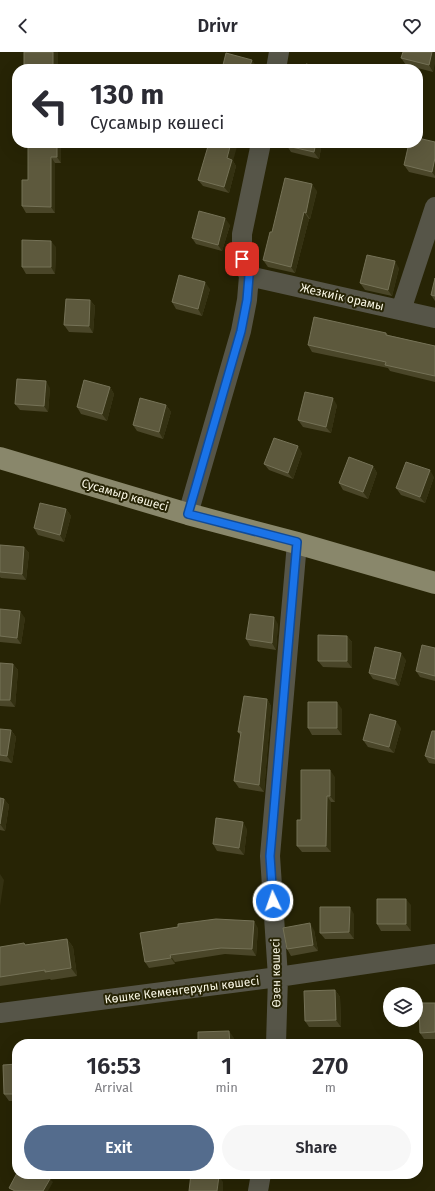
<!DOCTYPE html>
<html lang="en">
<head>
<meta charset="utf-8">
<style>
	:root { --surface:#fff; --page:#f7f7f7; --text:#2b2b33; --muted:#7c7c81; --accent:#546c8d }
	body { margin:0; font-family:"Fira Sans",sans-serif; background:var(--page); color:var(--text); height:100vh; display:flex; flex-direction:column; font-size:15px; white-space:nowrap }
	* { box-sizing:border-box; margin:0 }
	p { font-size:13px; color:var(--muted) }
	.icon { flex:none; width:22px; height:22px; fill:none; stroke:currentColor; stroke-width:2; stroke-linecap:round; stroke-linejoin:round }
	.map { position:relative; flex:1; overflow:hidden }
	.drawer { position:absolute; left:12px; top:987px; width:411px; height:140px; display:flex; flex-direction:column; background:var(--surface); border-radius:16px; box-shadow:0 4px 16px #0002 }
	.drawer>* { flex:none }
	.banner { position:absolute; left:12px; top:12px; width:411px; height:84px; border-radius:16px; box-shadow:0 4px 16px #0002; background:#fff; color:var(--text); overflow:hidden }
	.buttons { position:absolute; left:383px; top:935px; display:grid; gap:8px }
	.buttons a { display:grid; place-items:center; width:40px; height:40px; border-radius:50%; background:var(--surface); box-shadow:0 4px 16px #0002; font-size:20px }
	.pin { position:absolute; display:grid; place-items:center; width:34px; height:34px; color:#fff; margin:-17px; border-radius:8px; box-shadow:0 2px 6px #0006 }
	.me { position:absolute; width:44px; margin:-22px; rotate:357deg; stroke-linejoin:round; filter:drop-shadow(0 0 3px #0008) }
	.turn { display:flex; align-items:center; gap:14px; height:84px; padding:0 12px; font-size:18px }
	.turn .icon { width:52px; height:52px; stroke-width:2.5 }
	.turn b { display:block; font-size:28px; line-height:34px }
	.eta { display:flex; justify-content:space-evenly; align-items:center; height:68px; text-align:center }
	.eta b { font-size:24px; font-weight:600; line-height:28px }
	.button { display:flex; gap:8px; margin-top:auto; padding:8px 12px }
	.button a { flex:1; height:46px; border-radius:24px; background:var(--accent); color:#fff; font-size:16px; font-weight:600; line-height:46px; text-align:center }
	.button a+a { background:var(--page); color:var(--text) }
	header { display:flex; justify-content:space-between; align-items:center; height:52px; padding:0 12px; background:var(--surface); font-size:18px; font-weight:600 }
	.map>svg:first-child { display:block }
	.lines { fill:none; stroke-linecap:round; stroke-linejoin:round }
	.minor { stroke:#565548; stroke-width:20 }
	.major { stroke:#89876b; stroke-width:22 }
	.wall { fill:#4a4629 }
	.shaded-wall { fill:#343112 }
	.building { fill:#5d593d; stroke:#757257 }
	.route-casing { stroke:#114b97; stroke-width:10 }
	.route { stroke:#1a73e8; stroke-width:7 }
	.labels { text-anchor:middle; dominant-baseline:central; stroke-width:4; stroke-linejoin:round; paint-order:stroke }
	.street-label { font-size:12px; fill:#f8f6e4; stroke:#272405 }
</style>
</head>
<body>
<header><svg class="icon" aria-label="back" viewBox="0 0 24 24"><path d="M15 5l-7 7 7 7"/></svg>Drivr<svg class="icon" aria-label="heart" viewBox="0 0 24 24"><path d="M12 20l-8-8c-3-5 5-10 8-4 3-6 11-1 8 4z"/></svg></header>
<div class="map">
<svg width="435" height="1139" viewBox="0 0 435 1139">
	<rect width="100%" height="100%" fill="#272405"/>
	<g class="lines">
		<path class="minor" d="M 276,17 L 279,0
			M 249,224 L 435,266
			M 401,258 L 435,155
			M 188,462 L 241,279 L 247,248 L 249,224 L 242,207 L 242,182 L 261,91
			M 0,961 L 278,925 L 435,902
			M 276,992 L 278,925 L 270,804 L 297,491
			M 258,1139 L 261,1122"/>
		<path class="major" d="M 0,406 L 188,462 L 297,491 L 435,531"/>
	</g>
	<path class="wall" d="M 435,0 L 433,20 L 406,13 L 401,6 Z
		M 435,90 L 435,126 L 409,120 L 404,113 Z
		M 61,91 L 61,111 L 55,111 L 55,161 L 26,161 L 22,154 L 28,128 Z
		M 287,91 L 322,91 L 319,107 L 291,100 L 287,94 Z
		M 233,109 L 236,114 L 229,141 L 203,134 L 198,128 Z
		M 317,139 L 310,167 L 309,167 L 295,221 L 268,215 L 263,208 L 272,180 Z
		M 230,173 L 222,199 L 196,192 L 192,186 Z
		M 56,195 L 55,222 L 26,222 L 22,215 Z
		M 399,216 L 392,244 L 365,238 L 360,231 Z
		M 435,226 L 435,249 L 431,243 Z
		M 210,237 L 202,264 L 176,257 L 172,250 Z
		M 90,248 L 95,254 L 93,281 L 69,280 L 64,273 Z
		M 386,281 L 388,283 L 435,294 L 435,330 L 390,319 L 388,316 L 312,300 L 308,293 Z
		M 110,335 L 114,342 L 107,369 L 81,362 L 77,355 Z
		M 50,336 L 48,360 L 20,358 L 15,352 Z
		M 166,353 L 171,360 L 163,387 L 137,379 L 133,373 Z
		M 337,353 L 331,381 L 303,375 L 298,368 Z
		M 302,401 L 293,427 L 269,418 L 264,412 Z
		M 373,414 L 377,421 L 368,447 L 343,438 L 339,431 Z
		M 434,425 L 425,451 L 401,443 L 396,436 Z
		M 66,457 L 71,464 L 64,490 L 38,483 L 34,476 Z
		M 0,493 L 24,495 L 29,501 L 26,528 L 1,526 L 0,525 Z
		M 0,557 L 25,566 L 21,592 L 0,590 Z
		M 278,572 L 276,598 L 250,594 L 246,587 Z
		M 347,584 L 352,590 L 352,616 L 323,615 L 318,609 Z
		M 435,596 L 435,629 L 420,625 L 416,619 Z
		M 406,608 L 399,634 L 373,627 L 369,621 Z
		M 0,611 L 13,612 L 18,618 L 15,655 L 0,654 Z
		M 267,647 L 271,654 L 264,740 L 239,736 L 234,729 L 241,684 L 238,680 Z
		M 342,657 L 342,683 L 312,683 L 308,676 Z
		M 401,676 L 394,701 L 368,695 L 363,688 Z
		M 0,677 L 11,678 L 16,685 L 12,711 L 0,709 Z
		M 435,679 L 435,712 L 429,711 L 425,704 Z
		M 335,725 L 335,750 L 331,750 L 331,800 L 302,800 L 297,794 L 301,768 Z
		M 0,746 L 4,747 L 9,753 L 5,779 L 0,778 Z
		M 247,777 L 244,803 L 217,799 L 213,792 Z
		M 411,853 L 411,879 L 381,879 L 377,872 Z
		M 354,862 L 354,887 L 325,887 L 320,881 Z
		M 258,876 L 256,904 L 225,902 L 175,910 L 175,912 L 149,916 L 145,910 Z
		M 314,878 L 318,899 L 291,904 L 287,897 Z
		M 67,887 L 73,895 L 77,924 L 51,928 L 50,927 L 0,934 L 0,895 L 26,893 Z
		M 335,938 L 340,945 L 341,975 L 309,975 L 305,969 Z
		M 435,951 L 435,987 L 424,987 L 420,981 Z
		M 17,1012 L 17,1049 L 9,1049 L 4,1042 Z
		M 286,1122 L 307,1122 L 306,1127 Z"/>
	<path class="shaded-wall" d="M 53,0 L 58,0 L 58,17 L 53,17 Z
		M 432,0 L 435,0 L 435,12 L 433,20 L 429,13 Z
		M 252,8 L 257,15 L 256,17 L 249,17 Z
		M 57,91 L 61,91 L 61,111 L 57,105 Z
		M 231,91 L 238,91 L 233,109 L 236,114 L 229,141 L 224,135 L 227,106 Z
		M 316,91 L 322,91 L 319,107 L 314,100 Z
		M 51,105 L 55,111 L 55,161 L 51,155 Z
		M 435,106 L 435,124 L 432,120 Z
		M 312,132 L 317,139 L 310,167 L 306,161 Z
		M 304,160 L 309,167 L 295,221 L 291,215 Z
		M 225,166 L 230,173 L 222,199 L 218,193 Z
		M 51,189 L 56,195 L 55,222 L 51,215 Z
		M 395,209 L 399,216 L 392,244 L 388,238 Z
		M 205,230 L 210,237 L 202,264 L 198,257 Z
		M 90,248 L 95,254 L 93,281 L 89,274 Z
		M 46,329 L 50,336 L 48,360 L 44,354 Z
		M 110,335 L 114,342 L 107,369 L 102,362 Z
		M 333,346 L 337,353 L 331,381 L 326,375 Z
		M 166,353 L 171,360 L 163,387 L 159,380 Z
		M 298,394 L 302,401 L 293,427 L 288,421 Z
		M 373,414 L 377,421 L 368,447 L 363,440 Z
		M 430,418 L 434,425 L 425,451 L 420,445 Z
		M 66,457 L 71,464 L 64,490 L 60,483 Z
		M 24,495 L 29,501 L 26,528 L 22,522 Z
		M 20,559 L 25,566 L 21,592 L 17,586 Z
		M 274,565 L 278,572 L 276,598 L 272,591 Z
		M 347,584 L 352,590 L 352,616 L 347,609 Z
		M 401,601 L 406,608 L 399,634 L 395,627 Z
		M 13,612 L 18,618 L 15,655 L 10,648 Z
		M 267,647 L 271,654 L 264,740 L 259,733 Z
		M 337,650 L 342,657 L 342,683 L 337,676 Z
		M 396,669 L 401,676 L 394,701 L 389,695 Z
		M 11,678 L 16,685 L 12,711 L 7,704 Z
		M 330,718 L 335,725 L 335,750 L 330,744 Z
		M 327,744 L 331,750 L 331,800 L 326,794 Z
		M 4,747 L 9,753 L 5,779 L 0,772 Z
		M 243,770 L 247,777 L 244,803 L 239,796 Z
		M 0,822 L 4,828 L 0,854 Z
		M 406,847 L 411,853 L 411,879 L 406,872 Z
		M 350,855 L 354,862 L 354,887 L 349,880 Z
		M 254,869 L 258,876 L 256,904 L 252,897 Z
		M 310,871 L 314,878 L 318,899 L 313,893 Z
		M 67,887 L 73,895 L 77,924 L 71,916 Z
		M 170,903 L 175,910 L 175,912 L 171,906 Z
		M 335,938 L 340,945 L 341,975 L 336,968 Z
		M 229,979 L 234,986 L 234,992 L 230,992 Z
		M 303,1122 L 307,1122 L 306,1127 Z
		M 219,1124 L 223,1130 L 223,1139 L 217,1139 Z
		M 50,1127 L 53,1130 L 48,1139 L 43,1139 Z"/>
	<path class="building" d="M 24,0 L 53,0 L 53,17 L 24,17 Z
		M 403,0 L 432,0 L 429,13 L 401,6 Z
		M 226,1 L 252,8 L 249,17 L 222,17 Z
		M 306,12 L 327,17 L 304,17 Z
		M 418,86 L 435,90 L 435,106 L 432,120 L 404,113 L 409,91 L 418,91 Z
		M 28,91 L 57,91 L 57,105 L 51,105 L 51,155 L 22,154 L 22,128 L 28,128 Z
		M 209,91 L 231,91 L 227,106 L 232,108 L 224,135 L 198,128 Z
		M 287,91 L 316,91 L 314,100 L 287,94 Z
		M 285,126 L 312,132 L 306,161 L 304,160 L 291,215 L 263,208 L 270,180 L 272,180 Z
		M 199,159 L 225,166 L 218,193 L 192,186 Z
		M 22,188 L 51,189 L 51,215 L 22,215 Z
		M 367,203 L 395,209 L 388,238 L 360,231 Z
		M 179,223 L 205,230 L 198,257 L 172,250 Z
		M 435,226 L 435,244 L 431,243 Z
		M 66,247 L 90,248 L 89,274 L 64,273 Z
		M 314,265 L 386,281 L 386,283 L 435,294 L 435,324 L 385,313 L 386,310 L 308,293 Z
		M 17,327 L 46,329 L 44,354 L 15,352 Z
		M 84,328 L 110,335 L 102,362 L 77,355 Z
		M 305,340 L 333,346 L 326,375 L 298,368 Z
		M 140,346 L 166,353 L 159,380 L 133,373 Z
		M 274,386 L 298,394 L 288,421 L 264,412 Z
		M 349,405 L 373,414 L 363,440 L 339,431 Z
		M 406,410 L 430,418 L 420,445 L 396,436 Z
		M 40,451 L 66,457 L 60,483 L 34,476 Z
		M 0,493 L 24,495 L 22,522 L 0,520 Z
		M 0,557 L 20,559 L 17,586 L 0,584 Z
		M 250,562 L 274,565 L 272,591 L 246,587 Z
		M 318,583 L 347,584 L 347,609 L 318,609 Z
		M 422,593 L 435,596 L 435,624 L 416,619 Z
		M 375,595 L 401,601 L 395,627 L 369,621 Z
		M 0,611 L 13,612 L 10,648 L 0,648 Z
		M 244,644 L 267,647 L 259,733 L 234,729 L 241,680 L 238,680 Z
		M 308,650 L 337,650 L 337,676 L 308,676 Z
		M 370,662 L 396,669 L 389,695 L 363,688 Z
		M 0,677 L 11,678 L 7,704 L 0,703 Z
		M 432,679 L 435,679 L 435,707 L 425,704 Z
		M 301,718 L 330,718 L 330,744 L 327,744 L 326,794 L 297,794 L 297,768 L 301,768 Z
		M 0,746 L 4,747 L 0,772 Z
		M 216,766 L 243,770 L 239,796 L 213,792 Z
		M 377,847 L 406,847 L 406,872 L 377,872 Z
		M 320,855 L 350,855 L 349,880 L 320,881 Z
		M 216,867 L 254,869 L 252,897 L 221,896 L 170,903 L 171,906 L 145,910 L 140,881 L 178,875 L 178,872 Z
		M 310,871 L 313,893 L 287,897 L 283,876 Z
		M 67,887 L 71,916 L 45,920 L 45,918 L 0,925 L 0,895 L 24,891 L 25,893 Z
		M 335,938 L 336,968 L 305,969 L 304,939 Z
		M 419,951 L 435,951 L 435,980 L 420,981 Z
		M 229,979 L 230,992 L 198,992 L 198,980 Z
		M 17,1012 L 17,1042 L 4,1042 L 3,1013 Z
		M 17,1121 L 17,1122 L 42,1122 L 50,1127 L 43,1139 L 15,1139 L 9,1136 Z
		M 191,1122 L 203,1122 L 219,1124 L 217,1139 L 189,1139 Z"/>
	<g class="lines">
		<defs>
			<path id="route" d="M 242,207 L 249,224 L 247,248 L 241,279 L 188,462 L 297,490 L 270,804 L 273,849"/>
		</defs>
		<use href="#route" class="route-casing"/>
		<use href="#route" class="route"/>
	</g>
	<g class="labels">
		<g class="street-label">
			<text transform="translate(342 245) rotate(13)">Жезкиік орамы</text>
			<text transform="translate(125 443) rotate(16)">Сусамыр көшесі</text>
			<text transform="translate(276 921) rotate(-91)">Өзен көшесі</text>
			<text transform="translate(182 938) rotate(-7)">Көшке Кеменгерұлы көшесі</text>
		</g>
	</g>
</svg>
<div class="buttons">
<a><svg class="icon" aria-label="layers" viewBox="0 0 24 24"><path d="M12 4l9 5-9 5-9-5zM3 14l9 5 9-5"/></svg></a>
</div>
<div class="pin" style="left:242px;top:207px;background:#d93025"><svg class="icon" aria-label="arrive" viewBox="0 0 24 24"><path d="M6 21V4h12l-3 4 3 4H6"/></svg></div>
<svg class="me" style="left:273px;top:849px" viewBox="-20 -20 40 40"><circle r="17" fill="#1a73e8" stroke="#fff" stroke-width="3"/><path d="M0-11L8 9 0 5-8 9z" fill="#fff"/></svg>
<div class="banner">
<div class="turn"><svg class="icon" aria-label="left" viewBox="0 0 24 24"><path d="M17 20v-9H6M10 6l-5 5 5 5"/></svg><div><b>130 m</b>Сусамыр көшесі</div></div>
</div>
<section class="drawer">
<div class="eta">
<div><b>16:53</b><p>Arrival</p></div>
<div><b>1</b><p>min</p></div>
<div><b>270</b><p>m</p></div>
</div>
<div class="button"><a>Exit</a><a>Share</a></div>
</section>
</div>
</body>
</html>
